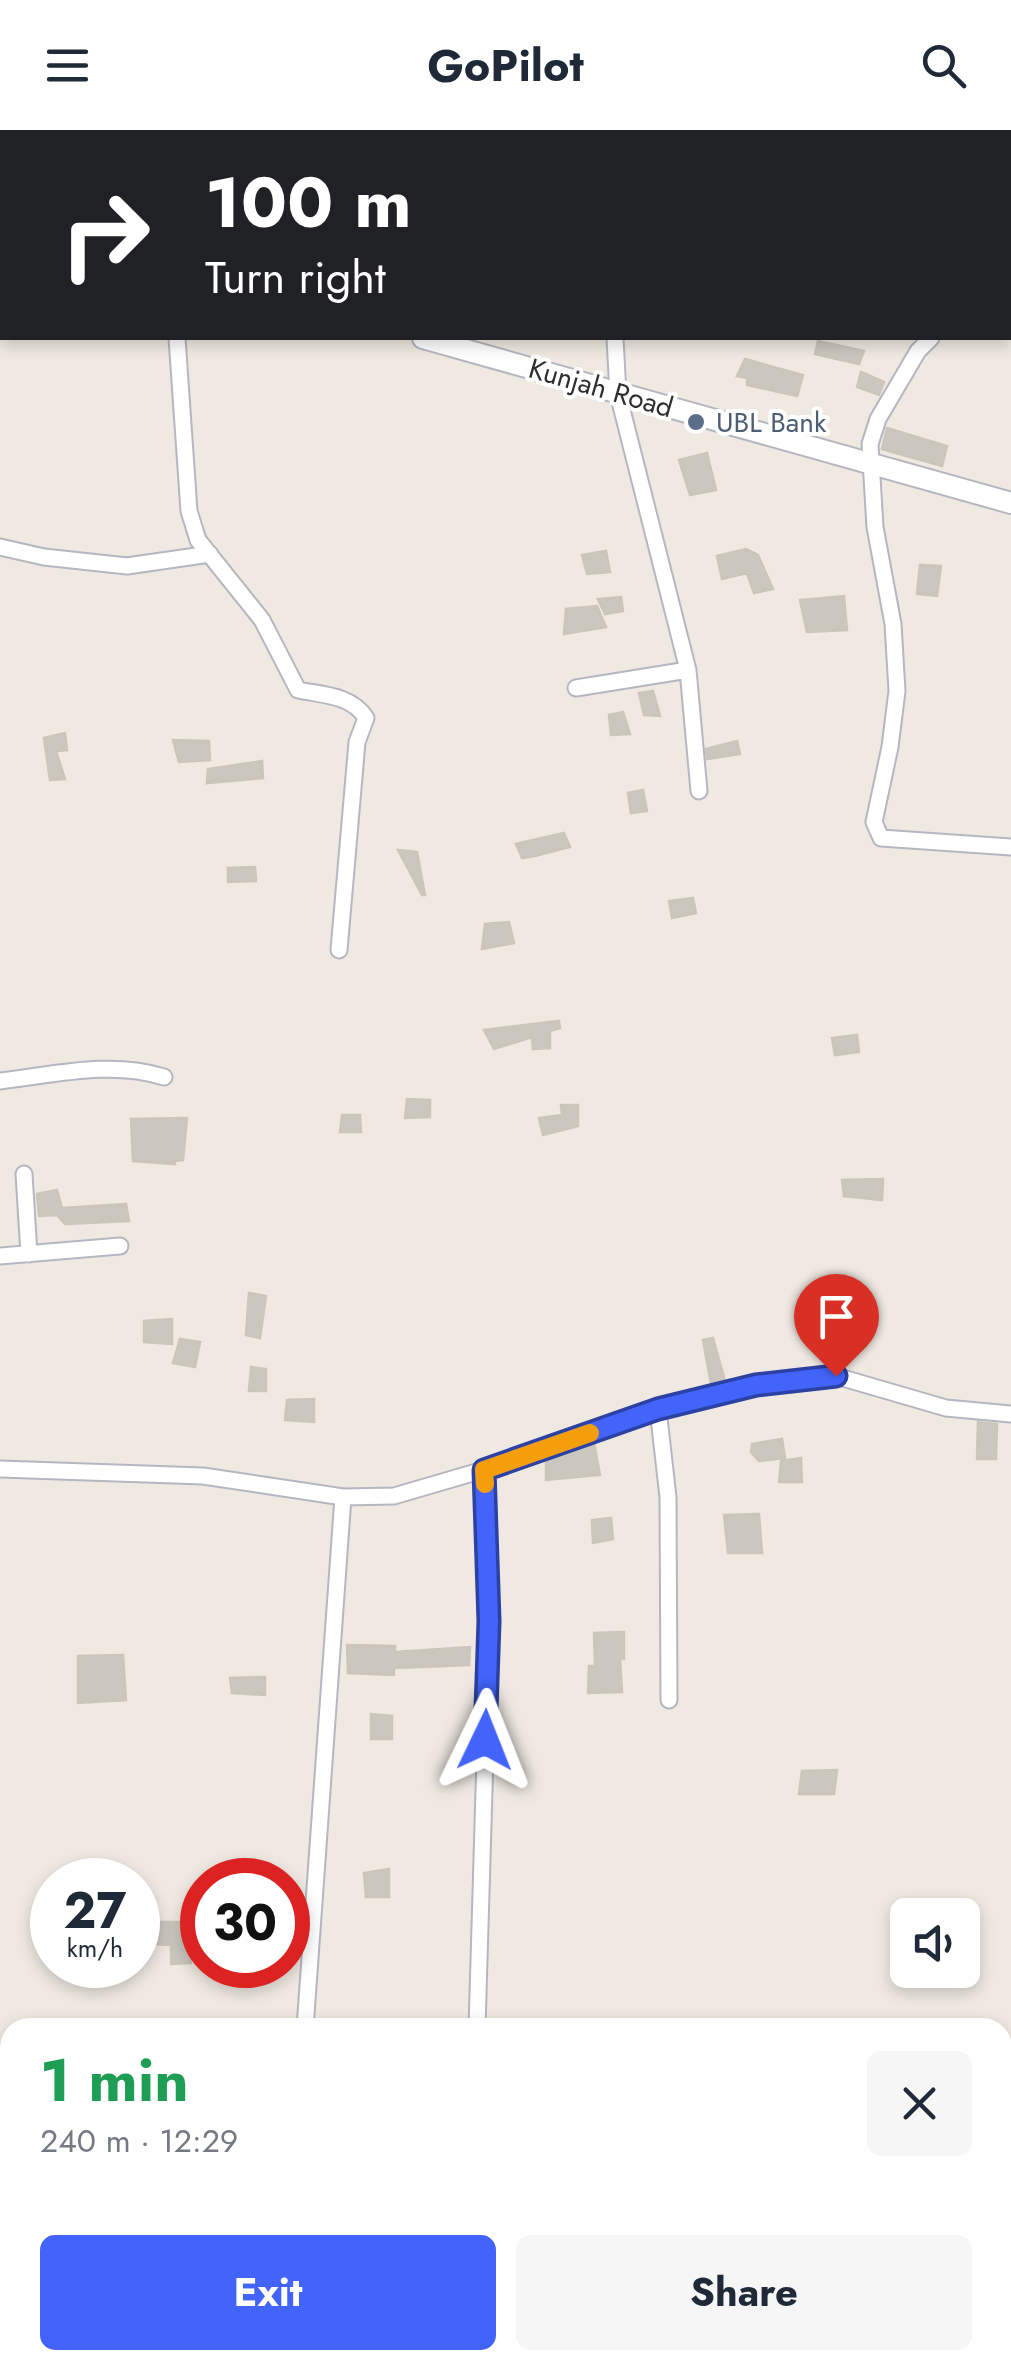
<!DOCTYPE html>
<html lang="en">
<head>
<meta charset="utf-8">
<style>
	:root { --surface:#fff; --page:#f6f6f7; --text:#1f2937; --muted:#747a83; --accent:#4264fb }
	body { margin:0; font-family:Jost,sans-serif; background:var(--page); color:var(--text); height:100vh; display:flex; flex-direction:column; font-size:38px; white-space:nowrap }
	* { box-sizing:border-box; margin:0 }
	p { font-size:32px; color:var(--muted) }
	.icon { flex:none; width:55px; height:55px; fill:none; stroke:currentColor; stroke-width:2; stroke-linecap:round; stroke-linejoin:round }
	.map { position:relative; flex:1; overflow:hidden }
	.sheet { position:absolute; left:0px; top:1888px; width:1012px; height:352px; display:flex; flex-direction:column; background:var(--surface); border-radius:30px 30px 0 0; box-shadow:0 5px 15px #0003 }
	.sheet>* { flex:none }
	.top-card { position:absolute; left:0px; top:0px; width:1012px; height:210px; box-shadow:0 5px 15px #0003; background:#202124; color:#fff; overflow:hidden }
	.fabs { position:absolute; left:890px; top:1768px; display:grid; gap:20px }
	.fabs a { display:grid; place-items:center; width:90px; height:90px; border-radius:15px; background:var(--surface); box-shadow:0 5px 15px #0003; font-size:50px }
	.speed { position:absolute; left:30px; top:1728px; display:flex; gap:20px; font-size:50px; font-weight:700; text-align:center }
	.speed>* { display:grid; place-content:center; width:130px; height:130px; border-radius:50%; background:var(--surface); box-shadow:0 5px 15px #0003; line-height:1 }
	.speed small { font-size:25px; font-weight:400 }
	.speed .limit { border:15px solid #d22; background:#fff; color:#111 }
	.pin { position:absolute; display:grid; place-items:center; width:85px; height:85px; color:#fff; margin:-102px -42px; border-radius:50% 50% 50% 0; rotate:-45deg; box-shadow:0 0 10px #0007 }
	.pin .icon { rotate:45deg }
	.me { position:absolute; width:110px; margin:-55px; rotate:2deg; stroke-linejoin:round; filter:drop-shadow(0 0 8px #0008) }
	.turn { display:flex; align-items:center; gap:35px; height:210px; padding:0 40px; font-size:45px }
	.turn .icon { width:130px; height:130px; stroke-width:2.5 }
	.turn b { display:block; font-size:70px; line-height:85px }
	.round { display:grid; place-items:center; flex:none; width:105px; height:105px; border-radius:15px; background:var(--page) }
	.summary { display:flex; align-items:center; justify-content:space-between; height:170px; padding:0 40px }
	h1 { font-size:60px; font-weight:700; line-height:75px; color:#1e9e55 }
	.primary-button { display:flex; gap:20px; margin-top:auto; padding:20px 40px }
	.primary-button a { flex:1; height:115px; border-radius:15px; background:var(--accent); color:#fff; font-size:40px; font-weight:700; line-height:115px; text-align:center }
	.primary-button a+a { background:var(--page); color:var(--text) }
	header { display:flex; justify-content:space-between; align-items:center; height:130px; padding:0 40px; background:var(--surface); font-size:45px; font-weight:700 }
	.map>svg:first-child { display:block }
	.building { fill:#cbc7bf; stroke:#cbc5ba; stroke-width:2.5 }
	.lines { fill:none; stroke-linecap:round; stroke-linejoin:round }
	.minor-casing { stroke:#b4b7c1; stroke-width:19 }
	.tertiary-casing { stroke:#b4b7c1; stroke-width:24 }
	.minor { stroke:#fff; stroke-width:15 }
	.tertiary { stroke:#fff; stroke-width:20 }
	.route-casing { stroke:#2b41a3; stroke-width:25 }
	.route { stroke:#4264fb; stroke-width:18 }
	.slow { stroke:#f59e0b; stroke-width:18 }
	.service-dot { fill:#5c6f8a; stroke:#fff; stroke-width:4 }
	.labels { text-anchor:middle; dominant-baseline:central; stroke-width:8; stroke-linejoin:round; paint-order:stroke }
	.street-label { font-size:28px; fill:#2e2e2e; stroke:#fff }
	.service-label { font-size:28px; fill:#4e5e75; stroke:#fff; text-anchor:start }
</style>
</head>
<body>
<header><svg class="icon" aria-label="menu" viewBox="0 0 24 24"><path d="M4 6h16M4 12h16M4 18h16"/></svg>GoPilot<svg class="icon" aria-label="search" viewBox="0 0 24 24"><circle cx="10" cy="10" r="6"/><path d="M15 15l6 6"/></svg></header>
<div class="map">
<svg width="1011" height="2238" viewBox="0 0 1011 2238">
	<rect width="100%" height="100%" fill="#efe9e1"/>
	<path class="building" d="M 818,211 L 864,221 L 859,234 L 815,224 Z
		M 745,229 L 803,245 L 797,266 L 747,255 L 747,248 L 737,246 Z
		M 861,242 L 884,252 L 879,265 L 857,257 Z
		M 887,298 L 947,316 L 942,336 L 882,319 Z
		M 707,323 L 716,360 L 690,365 L 679,330 Z
		M 746,419 L 758,425 L 773,459 L 754,463 L 747,443 L 722,449 L 717,426 Z
		M 606,421 L 610,442 L 587,444 L 582,425 Z
		M 920,435 L 941,436 L 937,466 L 917,464 Z
		M 844,466 L 847,500 L 807,502 L 800,470 Z
		M 621,467 L 623,481 L 605,484 L 598,469 Z
		M 597,476 L 606,497 L 564,504 L 566,479 Z
		M 653,561 L 660,586 L 644,585 L 639,563 Z
		M 623,582 L 630,604 L 611,605 L 609,585 Z
		M 65,603 L 67,620 L 56,621 L 65,649 L 50,650 L 44,608 Z
		M 173,610 L 209,611 L 210,630 L 179,632 Z
		M 737,611 L 740,624 L 707,629 L 706,619 Z
		M 262,631 L 263,648 L 207,653 L 208,639 Z
		M 643,660 L 647,681 L 631,683 L 628,663 Z
		M 564,703 L 570,717 L 535,726 L 522,728 L 516,714 Z
		M 398,720 L 417,722 L 425,765 L 422,765 Z
		M 255,737 L 256,751 L 228,752 L 228,738 Z
		M 693,768 L 696,783 L 672,788 L 669,771 Z
		M 509,792 L 514,813 L 482,819 L 485,794 Z
		M 559,891 L 560,898 L 550,901 L 550,918 L 533,919 L 532,907 L 494,919 L 484,900 Z
		M 857,905 L 859,922 L 835,925 L 832,908 Z
		M 407,969 L 430,970 L 430,987 L 405,988 Z
		M 561,975 L 578,975 L 578,996 L 543,1005 L 539,988 L 562,985 Z
		M 342,985 L 360,985 L 361,1002 L 340,1002 Z
		M 187,988 L 183,1030 L 174,1031 L 175,1034 L 133,1031 L 131,989 Z
		M 883,1049 L 882,1070 L 844,1066 L 842,1050 Z
		M 57,1060 L 62,1078 L 126,1074 L 129,1091 L 65,1094 L 57,1085 L 39,1086 L 37,1064 Z
		M 249,1163 L 266,1166 L 260,1208 L 246,1205 Z
		M 172,1189 L 172,1214 L 144,1212 L 144,1191 Z
		M 713,1208 L 725,1251 L 711,1254 L 703,1210 Z
		M 180,1209 L 200,1212 L 195,1237 L 173,1233 Z
		M 251,1237 L 266,1239 L 266,1261 L 249,1261 Z
		M 314,1269 L 314,1292 L 285,1290 L 287,1270 Z
		M 978,1292 L 997,1294 L 996,1329 L 977,1329 Z
		M 782,1309 L 785,1328 L 759,1331 L 751,1322 L 752,1314 Z
		M 594,1313 L 600,1345 L 546,1350 L 546,1330 Z
		M 801,1328 L 802,1352 L 779,1352 L 781,1331 Z
		M 759,1384 L 762,1423 L 728,1423 L 724,1385 Z
		M 611,1388 L 613,1409 L 593,1413 L 592,1390 Z
		M 624,1502 L 624,1529 L 620,1529 L 622,1562 L 588,1563 L 589,1536 L 595,1536 L 594,1503 Z
		M 347,1515 L 395,1516 L 395,1522 L 470,1517 L 469,1535 L 394,1538 L 394,1545 L 348,1543 Z
		M 123,1525 L 126,1570 L 78,1573 L 78,1526 Z
		M 265,1547 L 265,1565 L 232,1563 L 230,1548 Z
		M 371,1584 L 392,1586 L 392,1609 L 371,1609 Z
		M 837,1640 L 834,1664 L 799,1664 L 802,1641 Z
		M 389,1739 L 389,1767 L 366,1767 L 364,1743 Z
		M 141,1792 L 189,1792 L 191,1833 L 171,1834 L 171,1815 L 142,1813 Z"/>
	<g class="lines">
		<defs>
			<path id="minor" d="M 174,0 L 175,2
				M 318,0 L 319,2
				M 605,2 L 605,0
				M 648,2 L 658,0
				M 0,173 L 2,164
				M 1010,184 L 1011,184
				M 177,208 L 189,381 L 198,410 L 262,490 L 298,560 C 322,565 352,565 366,588 L 357,612 L 339,820
				M 615,208 L 618,264 L 688,540 L 699,661
				M 931,208 L 918,221 L 878,289 L 870,314 L 875,397 L 893,494 L 897,561 L 890,617 L 874,692 L 881,708 L 1011,717
				M 0,417 L 44,427 L 127,436 L 210,424
				M 576,558 L 688,540
				M 0,951 C 53,945 111,930 164,947
				M 24,1044 L 29,1124
				M 0,1126 L 120,1116
				M 658,1279 L 668,1367 L 669,1570
				M 0,1339 L 203,1346 L 343,1367 L 394,1366 L 483,1340 L 658,1279 L 756,1255 L 836,1246 L 946,1278 L 1011,1284
				M 305,1898 L 343,1367
				M 477,1898 L 489,1491 L 483,1340
				M 0,1999 L 10,1998
				M 1002,2212 L 1011,2210
				M 271,2230 L 272,2238
				M 509,2230 L 511,2238
				M 884,2238 L 921,2230"/>
			<path id="tertiary" d="M 0,86 L 2,87
				M 423,208 L 1011,373"/>
		</defs>
		<use href="#minor" class="minor-casing"/>
		<use href="#tertiary" class="tertiary-casing"/>
		<use href="#minor" class="minor"/>
		<use href="#tertiary" class="tertiary"/>
	</g>
	<g class="lines">
		<defs>
			<path id="route" d="M 485,1610 L 489,1491 L 484,1340 L 658,1279 L 756,1255 L 836,1246"/>
		</defs>
		<use href="#route" class="route-casing"/>
		<use href="#route" class="route"/>
		<path class="slow" d="M 485,1354 L 484,1340 L 590,1303"/>
	</g>
	<circle class="service-dot" cx="696" cy="292" r="10"/>
	<g class="labels">
		<g class="street-label">
			<text transform="translate(601 258) rotate(16)">Kunjah Road</text>
		</g>
		<g class="service-label">
			<text x="716" y="292">UBL Bank</text>
		</g>
	</g>
</svg>
<div class="fabs">
<a><svg class="icon" aria-label="sound" viewBox="0 0 24 24"><path d="M4 9h4l5-4v14l-5-4H4zM17 9q2 3 0 6"/></svg></a>
</div>
<div class="speed"><div>27<small>km/h</small></div><div class="limit">30</div></div>
<div class="pin" style="left:836px;top:1246px;background:#d93025"><svg class="icon" aria-label="arrive" viewBox="0 0 24 24"><path d="M6 21V4h12l-3 4 3 4H6"/></svg></div>
<svg class="me" style="left:485px;top:1610px" viewBox="-20 -20 40 40"><path d="M0-17L14 15 0 8-14 15z" fill="#4264fb" stroke="#fff" stroke-width="4"/></svg>
<div class="top-card">
<div class="turn"><svg class="icon" aria-label="right" viewBox="0 0 24 24"><path d="M7 20v-9h11M14 6l5 5-5 5"/></svg><div><b>100 m</b>Turn right</div></div>
</div>
<section class="sheet">
<div class="summary"><div><h1>1 min</h1><p>240 m · 12:29</p></div><a class="round"><svg class="icon" aria-label="close" viewBox="0 0 24 24"><path d="M6 6l12 12M18 6L6 18"/></svg></a></div>
<div class="primary-button"><a>Exit</a><a>Share</a></div>
</section>
</div>
</body>
</html>
